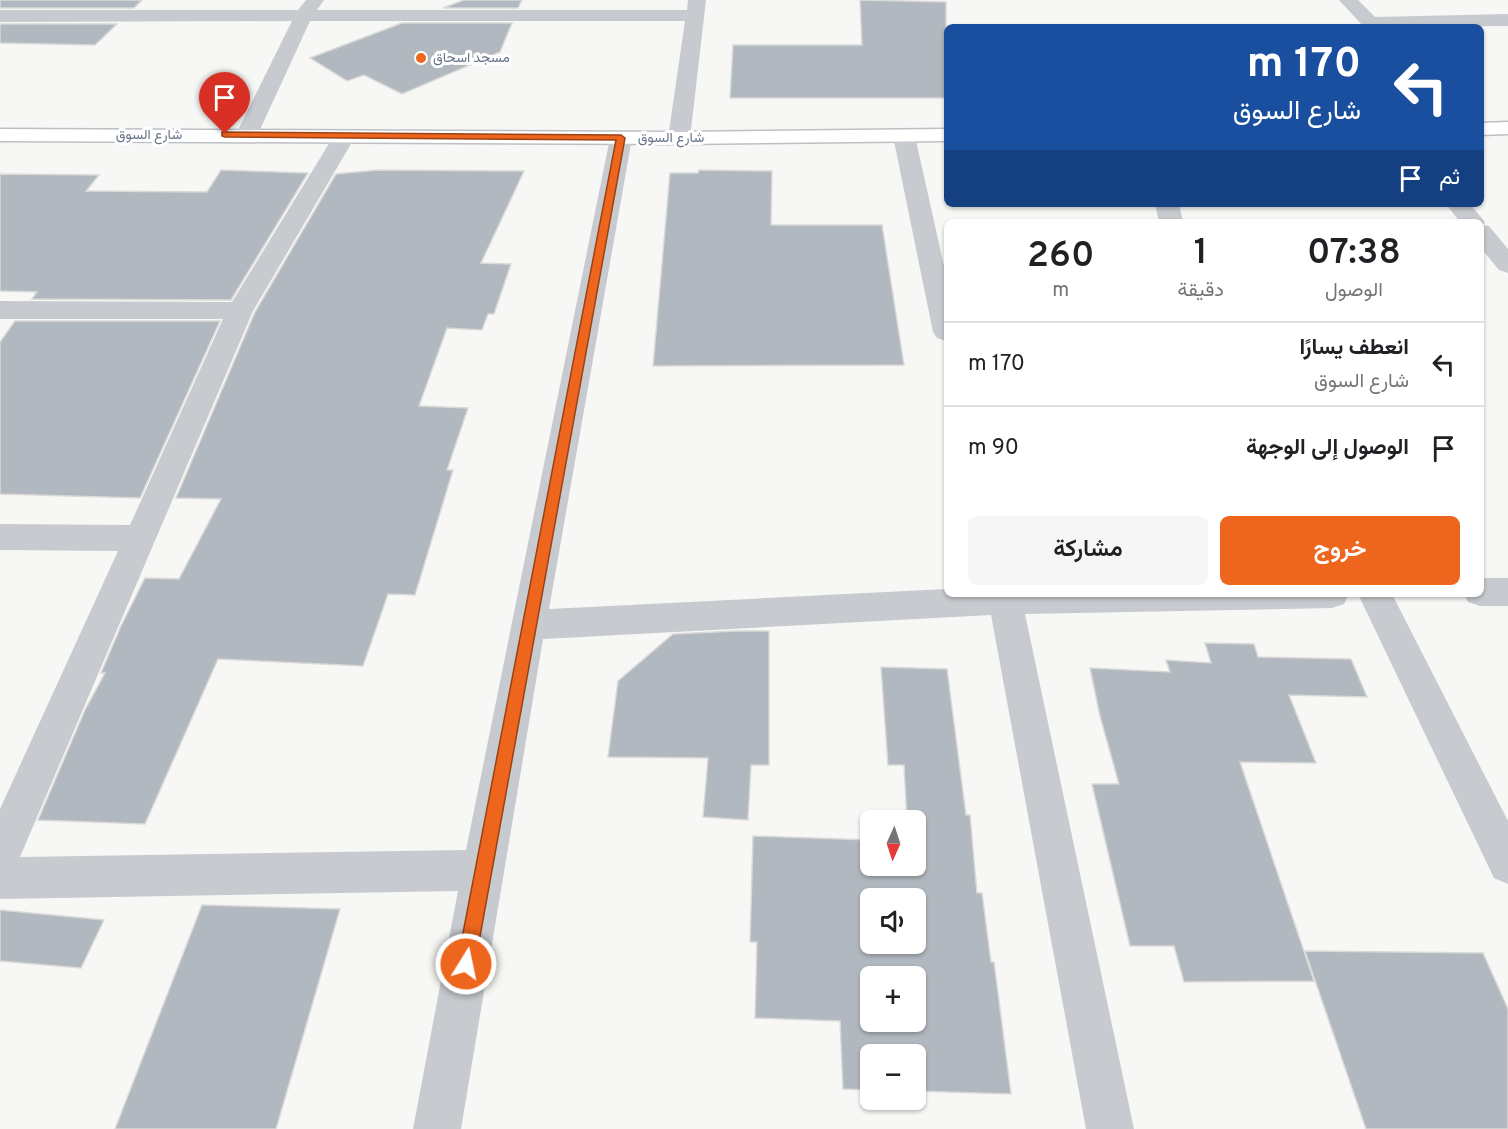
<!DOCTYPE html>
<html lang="ar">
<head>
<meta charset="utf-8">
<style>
	:root { --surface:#fff; --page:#f6f6f6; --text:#202124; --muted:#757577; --line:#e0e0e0; --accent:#ee651e }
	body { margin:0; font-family:Overpass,Vazirmatn,sans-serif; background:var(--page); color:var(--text); direction:rtl; height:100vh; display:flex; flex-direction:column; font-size:22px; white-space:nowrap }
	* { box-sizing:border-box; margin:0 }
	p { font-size:20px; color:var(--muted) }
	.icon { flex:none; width:33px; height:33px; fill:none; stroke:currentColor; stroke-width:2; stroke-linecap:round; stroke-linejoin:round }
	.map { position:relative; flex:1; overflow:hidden; direction:ltr }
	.drawer { position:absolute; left:944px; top:219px; width:540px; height:378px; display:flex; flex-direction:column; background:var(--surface); border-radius:9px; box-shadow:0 2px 4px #0004; direction:rtl }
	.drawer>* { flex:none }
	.hud { position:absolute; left:944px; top:24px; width:540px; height:183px; border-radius:9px; box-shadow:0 2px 4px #0004; direction:rtl; background:#1a4fa0; color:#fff; overflow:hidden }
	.needle { width:39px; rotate:183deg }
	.tools { position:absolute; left:860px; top:810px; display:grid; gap:12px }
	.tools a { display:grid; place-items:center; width:66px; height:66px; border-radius:9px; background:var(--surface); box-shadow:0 2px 4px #0004; font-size:30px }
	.pin { position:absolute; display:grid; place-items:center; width:51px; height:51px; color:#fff; margin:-62px -26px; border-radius:50% 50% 50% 0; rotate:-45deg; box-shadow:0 0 6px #0007 }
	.pin .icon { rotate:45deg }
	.me { position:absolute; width:66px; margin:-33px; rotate:10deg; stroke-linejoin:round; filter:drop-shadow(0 0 4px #0008) }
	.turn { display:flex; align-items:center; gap:21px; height:126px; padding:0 24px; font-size:27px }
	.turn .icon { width:78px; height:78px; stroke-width:2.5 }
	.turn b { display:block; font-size:42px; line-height:51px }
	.then { display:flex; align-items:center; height:57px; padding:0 24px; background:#0003; gap:12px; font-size:22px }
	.eta { display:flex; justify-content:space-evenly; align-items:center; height:102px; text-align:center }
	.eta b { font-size:36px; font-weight:600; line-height:42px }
	.button { display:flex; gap:12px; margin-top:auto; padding:12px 24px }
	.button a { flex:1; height:69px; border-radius:9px; background:var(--accent); color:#fff; font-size:24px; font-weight:600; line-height:69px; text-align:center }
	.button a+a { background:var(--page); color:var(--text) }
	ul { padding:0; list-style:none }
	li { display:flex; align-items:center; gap:18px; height:84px; padding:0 24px; border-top:2px solid var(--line) }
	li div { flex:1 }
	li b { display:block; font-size:22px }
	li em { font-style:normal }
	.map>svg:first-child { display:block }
	.building { fill:#b2b8bf; stroke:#d9d9d7; stroke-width:1.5; fill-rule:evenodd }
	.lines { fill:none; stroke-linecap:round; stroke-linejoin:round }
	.secondary-casing { stroke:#bcbfc5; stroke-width:3 }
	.street { fill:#c7cace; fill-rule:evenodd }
	.secondary { fill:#fff; fill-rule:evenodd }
	.route { fill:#ee651e; stroke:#9b4214; stroke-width:1.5 }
	.poi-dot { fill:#ee651e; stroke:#fff; stroke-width:2 }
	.labels { text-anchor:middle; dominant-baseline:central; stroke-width:6; stroke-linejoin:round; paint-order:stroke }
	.far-poi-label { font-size:14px; fill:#657488; stroke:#fff; text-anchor:start }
	.far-street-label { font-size:14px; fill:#657488; stroke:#fff }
</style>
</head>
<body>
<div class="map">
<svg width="1508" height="1129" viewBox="0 0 1508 1129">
	<rect width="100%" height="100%" fill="#f7f8f5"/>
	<path class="building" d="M 0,0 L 142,0 L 134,8 L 0,8 Z
		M 464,0 L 522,0 L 518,8 L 443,8 Z
		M 860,0 L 946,2 L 946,98 L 730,98 L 733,45 L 862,45 Z
		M 402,23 L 512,23 L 500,52 L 402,94 L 364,75 L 347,81 L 310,58 Z
		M 0,24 L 117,24 L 95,45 L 0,43 Z
		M 221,170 L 308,173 L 231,300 L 32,299 L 37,292 L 0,291 L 0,174 L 99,175 L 86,191 L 207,192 Z
		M 378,170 L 524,171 L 481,263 L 511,264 L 494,314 L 488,314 L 482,330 L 447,328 L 419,406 L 468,408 L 447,470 L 453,470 L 415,595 L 388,594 L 363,666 L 218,659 L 145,824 L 38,820 L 85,710 L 105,673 L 101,673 L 121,626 L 145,578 L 179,579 L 221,499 L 176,498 L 255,312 L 336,174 Z
		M 699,170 L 772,171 L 771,225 L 882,225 L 904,365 L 653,366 L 670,173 L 698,173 Z
		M 15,321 L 220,321 L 140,498 L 0,494 L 0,342 Z
		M 737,631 L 769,631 L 769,765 L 751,765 L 748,820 L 703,817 L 708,758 L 608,757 L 618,681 L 673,634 Z
		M 1205,643 L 1254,644 L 1258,657 L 1351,659 L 1367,697 L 1289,695 L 1316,763 L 1240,762 L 1314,981 L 1184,982 L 1174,946 L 1130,946 L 1092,784 L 1119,784 L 1100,716 L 1090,668 L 1170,672 L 1166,660 L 1211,663 Z
		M 881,667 L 947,669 L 966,815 L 970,815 L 977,893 L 982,893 L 991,962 L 994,962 L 1011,1094 L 915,1091 L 915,1054 L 870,1054 L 870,1090 L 843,1089 L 840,1021 L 755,1018 L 757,942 L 750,942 L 753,836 L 870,840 L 870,866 L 915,866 L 915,820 L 907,820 L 904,765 L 888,765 ZM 870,898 L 915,898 L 915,944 L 870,944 ZM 870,976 L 915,976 L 915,1022 L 870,1022 Z
		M 202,905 L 340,909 L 276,1129 L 115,1129 Z
		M 0,910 L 104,920 L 81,968 L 0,961 Z
		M 1305,951 L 1483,953 L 1508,1009 L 1508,1129 L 1366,1129 Z"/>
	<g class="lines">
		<defs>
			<path id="secondary" d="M 1508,122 L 1508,134 L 1480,135 L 1480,123 Z
				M 0,129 L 679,132 L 946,129 L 946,141 L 679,144 L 0,141 Z"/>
		</defs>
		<use href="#secondary" class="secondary-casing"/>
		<path class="street" d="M 306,0 L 324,0 L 317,10 L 687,10 L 688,0 L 706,0 L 690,138 L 687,143 L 671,143 L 668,138 L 685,21 L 310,21 L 258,134 L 255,139 L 239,139 L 236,134 L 292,21 L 0,22 L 0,10 L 298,10 Z
			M 1339,0 L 1358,0 L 1375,17 L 1508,14 L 1508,26 L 1364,27 Z
			M 904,130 L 912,131 L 915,136 L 946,275 L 946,341 L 937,338 L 933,332 L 893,136 L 896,131 Z
			M 344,131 L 352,132 L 355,137 L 253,311 L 20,857 L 466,850 L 610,138 L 613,133 L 629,133 L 632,138 L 549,609 L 946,589 L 946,594 L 1349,594 L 1344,604 L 1332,608 L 1025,614 L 1134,1129 L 1086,1129 L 991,615 L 543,639 L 461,1129 L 413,1129 L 458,891 L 0,899 L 0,809 L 118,551 L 0,550 L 0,524 L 130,525 L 223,319 L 0,319 L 0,301 L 232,302 L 333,137 L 336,132 Z
			M 1155,204 L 1179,204 L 1183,222 L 1159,222 Z
			M 1446,204 L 1470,204 L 1485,222 L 1483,225 L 1489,226 L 1508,249 L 1508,273 L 1499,270 L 1480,247 L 1480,222 L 1460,222 Z
			M 1480,578 L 1508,578 L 1508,606 L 1480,606 L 1468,602 L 1464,594 L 1480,594 Z
			M 1358,594 L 1392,594 L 1508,821 L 1508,884 L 1494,878 Z"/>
		<use href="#secondary" class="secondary"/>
	</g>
	<path class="route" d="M 222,132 L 621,135 L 625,138 L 475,964 L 472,970 L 466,973 L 459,970 L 457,964 L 616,140 L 225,137 L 222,136 Z"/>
	<circle class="poi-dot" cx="421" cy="58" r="6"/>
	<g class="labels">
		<g class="far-poi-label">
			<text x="433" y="58">مسجد اسحاق</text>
		</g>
		<g class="far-street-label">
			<text x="149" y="135">شارع السوق</text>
			<text x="671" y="138">شارع السوق</text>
		</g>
	</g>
</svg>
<div class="tools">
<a><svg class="needle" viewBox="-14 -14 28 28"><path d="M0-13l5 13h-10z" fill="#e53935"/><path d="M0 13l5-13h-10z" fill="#757577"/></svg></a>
<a><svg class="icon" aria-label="sound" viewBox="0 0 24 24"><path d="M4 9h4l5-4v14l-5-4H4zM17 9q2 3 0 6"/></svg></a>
<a>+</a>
<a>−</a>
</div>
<div class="pin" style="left:225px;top:134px;background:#d93025"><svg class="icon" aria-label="arrive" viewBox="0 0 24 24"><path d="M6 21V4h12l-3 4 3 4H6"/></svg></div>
<svg class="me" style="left:466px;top:964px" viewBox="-20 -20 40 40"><circle r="17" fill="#ee651e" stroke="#fff" stroke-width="3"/><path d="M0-11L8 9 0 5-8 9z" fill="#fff"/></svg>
<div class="hud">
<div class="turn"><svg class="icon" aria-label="left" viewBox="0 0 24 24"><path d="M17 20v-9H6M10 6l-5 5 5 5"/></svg><div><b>170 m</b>شارع السوق</div></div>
<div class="then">ثم<svg class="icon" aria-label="arrive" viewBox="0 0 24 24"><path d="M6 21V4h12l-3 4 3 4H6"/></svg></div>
</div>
<section class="drawer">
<div class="eta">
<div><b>07:38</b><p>الوصول</p></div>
<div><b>1</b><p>دقيقة</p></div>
<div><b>260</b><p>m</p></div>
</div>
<ul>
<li><svg class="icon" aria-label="left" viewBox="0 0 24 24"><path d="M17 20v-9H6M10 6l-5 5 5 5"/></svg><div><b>انعطف يسارًا</b><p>شارع السوق</p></div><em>170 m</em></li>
<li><svg class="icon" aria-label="arrive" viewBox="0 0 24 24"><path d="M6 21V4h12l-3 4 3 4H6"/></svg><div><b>الوصول إلى الوجهة</b></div><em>90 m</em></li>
</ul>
<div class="button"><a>خروج</a><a>مشاركة</a></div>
</section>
</div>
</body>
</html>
